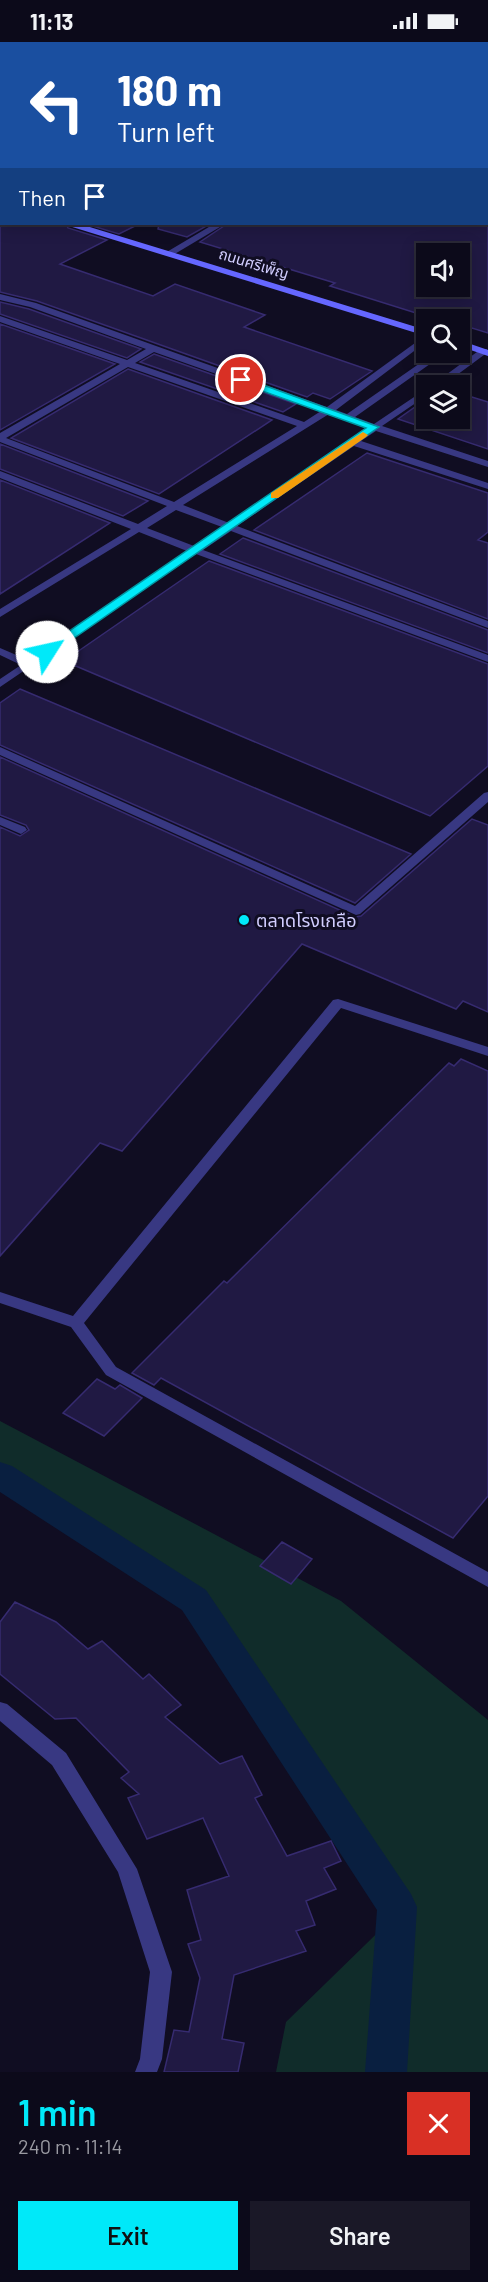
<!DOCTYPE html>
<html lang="en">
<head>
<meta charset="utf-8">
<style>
	:root { --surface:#0c0a1a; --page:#1a1827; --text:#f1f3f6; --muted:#9a9aa2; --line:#2c2b39; --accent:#00e9f9 }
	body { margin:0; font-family:Barlow,"Noto Sans Thai",sans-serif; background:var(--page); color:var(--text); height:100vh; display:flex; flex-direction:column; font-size:22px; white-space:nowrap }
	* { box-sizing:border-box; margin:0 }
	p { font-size:20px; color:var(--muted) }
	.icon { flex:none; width:33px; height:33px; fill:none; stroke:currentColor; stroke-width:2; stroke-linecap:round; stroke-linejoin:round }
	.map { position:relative; height:2030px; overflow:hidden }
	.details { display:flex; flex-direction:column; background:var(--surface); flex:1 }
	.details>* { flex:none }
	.top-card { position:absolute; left:0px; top:0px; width:489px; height:183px; box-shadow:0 3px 15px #0003,0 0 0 2px var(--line); background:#1a4fa0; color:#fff; overflow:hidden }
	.controls { position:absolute; left:416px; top:201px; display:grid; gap:12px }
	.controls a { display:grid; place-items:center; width:54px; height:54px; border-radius:0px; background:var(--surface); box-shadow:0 3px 15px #0003,0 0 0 2px var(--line); font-size:30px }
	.pin { position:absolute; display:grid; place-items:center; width:51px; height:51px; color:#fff; margin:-26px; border:3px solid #fff; border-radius:50%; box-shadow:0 2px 6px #0007 }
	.me { position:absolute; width:66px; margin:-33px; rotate:55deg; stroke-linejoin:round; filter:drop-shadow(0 0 4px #0008) }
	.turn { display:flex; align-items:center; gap:21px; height:126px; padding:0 18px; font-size:27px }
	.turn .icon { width:78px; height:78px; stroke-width:2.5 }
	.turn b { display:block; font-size:42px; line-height:51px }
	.then { display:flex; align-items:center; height:57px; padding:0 18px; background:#0003; gap:12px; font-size:22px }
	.round { display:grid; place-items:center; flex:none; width:63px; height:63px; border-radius:0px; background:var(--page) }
	.overview { display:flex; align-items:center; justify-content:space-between; height:102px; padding:0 18px }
	h1 { font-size:36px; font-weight:600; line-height:45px; color:var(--accent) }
	.primary-button { display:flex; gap:12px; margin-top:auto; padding:12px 18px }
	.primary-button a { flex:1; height:69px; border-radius:0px; background:var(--accent); color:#111; font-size:24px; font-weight:600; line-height:69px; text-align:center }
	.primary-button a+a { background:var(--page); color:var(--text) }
	.status { display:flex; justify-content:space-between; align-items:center; height:42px; padding:0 30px; background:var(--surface); direction:ltr }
	.status svg { height:16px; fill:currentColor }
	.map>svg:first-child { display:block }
	.green { fill:#102c2a }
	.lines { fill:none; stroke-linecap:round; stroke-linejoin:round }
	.canal { fill:#091f40; fill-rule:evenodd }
	.building { fill:#201943; stroke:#362b70; stroke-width:1.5; fill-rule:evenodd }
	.lane { fill:#383882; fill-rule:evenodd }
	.street { fill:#383882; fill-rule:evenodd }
	.secondary { fill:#6567ff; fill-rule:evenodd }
	.route { fill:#00e9f9; stroke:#0097a2; stroke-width:1.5 }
	.slow { fill:#f59e0b }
	.poi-dot { fill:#00e9f9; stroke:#100d22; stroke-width:2 }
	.labels { text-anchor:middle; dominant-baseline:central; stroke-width:6; stroke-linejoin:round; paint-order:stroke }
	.far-street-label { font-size:15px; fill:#d2ceff; stroke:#100d22 }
	.poi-label { font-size:18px; fill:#d2ceff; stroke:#100d22; text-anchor:start }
</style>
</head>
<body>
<div class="status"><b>11:13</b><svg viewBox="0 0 49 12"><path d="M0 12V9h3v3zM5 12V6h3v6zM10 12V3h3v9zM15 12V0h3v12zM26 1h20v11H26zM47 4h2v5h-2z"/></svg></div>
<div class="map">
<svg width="488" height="2030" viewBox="0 0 488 2030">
	<rect width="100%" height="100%" fill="#100d22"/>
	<path class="green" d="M 0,1379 L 341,1559 L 488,1678 L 488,2030 L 276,2030 L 286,1980 L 406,1863 L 199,1556 L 0,1427 Z"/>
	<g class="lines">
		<path class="canal" d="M 0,1420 L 12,1424 L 206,1548 L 411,1852 L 417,1865 L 407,2030 L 365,2030 L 377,1868 L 182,1568 L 0,1450 Z"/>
	</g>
	<path class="building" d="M 0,182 L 66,182 L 68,186 L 107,198 L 60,222 L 153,254 L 175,242 L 265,273 L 244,285 L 372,329 L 330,357 L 313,351 L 307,355 L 37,259 L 0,250 Z
		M 86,182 L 139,182 L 119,192 Z
		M 159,182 L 210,182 L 187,195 L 158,187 Z
		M 227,182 L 488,182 L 488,291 L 472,286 L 459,294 L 459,278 L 440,278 L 416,271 L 330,244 L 335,241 L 200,200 ZM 426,212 L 459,212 L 459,244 L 426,244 Z
		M 0,260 L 29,267 L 141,307 L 127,316 L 0,272 Z
		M 0,282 L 115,322 L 0,388 Z
		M 154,312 L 296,362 L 283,370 L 140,320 Z
		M 128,327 L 272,378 L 159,452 L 11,396 Z
		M 459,351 L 488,360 L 488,407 L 398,377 L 425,358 L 426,376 L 459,376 Z
		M 0,402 L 148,459 L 123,474 L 0,427 Z
		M 367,411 L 488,451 L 488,490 L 478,498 L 488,501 L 488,577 L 254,488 Z
		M 0,438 L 110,481 L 0,552 Z
		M 243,496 L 488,588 L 488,611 L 220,512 Z
		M 209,519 L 488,622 L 488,724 L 430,774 L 64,619 Z
		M 20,647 L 210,727 L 411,812 L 355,861 L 0,703 L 0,661 Z
		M 0,715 L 355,875 L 361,874 L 472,777 L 488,783 L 488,970 L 463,959 L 456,967 L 302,902 L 122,1109 L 100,1101 L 0,1214 L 0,785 L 20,794 L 29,788 L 26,783 L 0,773 Z
		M 461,1017 L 488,1029 L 488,1454 L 453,1496 L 161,1336 L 154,1343 L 132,1331 L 224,1239 L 227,1241 L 449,1021 L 454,1024 Z
		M 97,1337 L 115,1347 L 120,1343 L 142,1356 L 104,1394 L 63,1371 Z
		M 282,1500 L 312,1517 L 291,1542 L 260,1524 Z
		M 15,1560 L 56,1580 L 88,1607 L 102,1599 L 143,1637 L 149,1632 L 181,1663 L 165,1675 L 220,1722 L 242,1714 L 262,1753 L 255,1756 L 287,1814 L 331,1799 L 341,1819 L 324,1826 L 336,1847 L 306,1859 L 315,1883 L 296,1889 L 306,1909 L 234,1933 L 222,1997 L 244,2001 L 238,2030 L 164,2030 L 174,1988 L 189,1990 L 200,1936 L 188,1902 L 201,1898 L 187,1848 L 229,1834 L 203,1776 L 147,1797 L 128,1756 L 139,1752 L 121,1736 L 129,1730 L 76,1676 L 55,1677 L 0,1632 L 0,1580 Z"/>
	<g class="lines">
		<path class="lane" d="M 0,252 L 36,261 L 327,365 L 426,293 L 426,300 L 336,368 L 347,372 L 436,310 L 447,310 L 355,375 L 374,382 L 426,347 L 426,354 L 382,384 L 488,419 L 488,425 L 376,389 L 361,399 L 488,441 L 488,447 L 354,404 L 237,484 L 488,579 L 488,586 L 231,489 L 203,508 L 488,613 L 488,620 L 196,512 L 0,645 L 0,637 L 21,623 L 0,613 L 0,606 L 28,618 L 187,509 L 139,490 L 0,575 L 0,567 L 131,487 L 0,436 L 0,429 L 138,482 L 167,464 L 0,400 L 0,391 L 120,322 L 0,280 L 0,274 L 127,318 L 146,307 L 30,265 L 0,258 ZM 154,310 L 321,369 L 304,380 L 135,321 ZM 128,325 L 297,384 L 174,460 L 6,396 ZM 329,372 L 367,386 L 229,481 L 183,463 ZM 176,468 L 222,485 L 194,504 L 147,486 Z
			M 481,307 L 487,307 L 488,310 L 442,344 L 431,344 Z
			M 0,705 L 355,864 L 484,751 L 488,750 L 488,760 L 360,872 L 356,873 L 0,713 Z
			M 0,775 L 25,785 L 27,788 L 21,792 L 0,783 Z
			M 338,957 L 488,1005 L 488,1014 L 341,966 L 84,1281 L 116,1325 L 488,1530 L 488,1545 L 106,1333 L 71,1285 L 0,1261 L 0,1250 L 73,1274 L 333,958 Z"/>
		<path class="street" d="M 214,182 L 225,182 L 173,213 L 165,211 Z
			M 0,1660 L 7,1662 L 66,1711 L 137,1827 L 172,1930 L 162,2017 L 157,2030 L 135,2030 L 140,2017 L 150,1930 L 118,1830 L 52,1723 L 0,1679 Z"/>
		<path class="secondary" d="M 0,157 L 2,157 L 2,163 L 0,163 Z
			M 68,182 L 80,182 L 426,288 L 426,294 L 69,184 Z
			M 459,298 L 488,308 L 488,314 L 459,304 Z"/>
	</g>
	<path class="route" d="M 237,336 L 244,336 L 379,385 L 51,612 L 43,612 L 43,607 L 366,386 L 237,340 Z"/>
	<path class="slow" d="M 363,390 L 368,393 L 366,395 L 278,456 L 271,456 L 271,451 Z"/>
	<circle class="poi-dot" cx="244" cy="878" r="6"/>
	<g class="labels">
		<g class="far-street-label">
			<text transform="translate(254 221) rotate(17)">ถนนศรีเพ็ญ</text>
		</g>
		<g class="poi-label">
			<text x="256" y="878">ตลาดโรงเกลือ</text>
		</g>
	</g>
</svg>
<div class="controls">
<a><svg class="icon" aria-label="sound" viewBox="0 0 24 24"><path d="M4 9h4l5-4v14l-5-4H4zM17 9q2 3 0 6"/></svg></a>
<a><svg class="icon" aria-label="search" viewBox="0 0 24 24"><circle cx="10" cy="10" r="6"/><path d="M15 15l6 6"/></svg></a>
<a><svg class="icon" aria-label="layers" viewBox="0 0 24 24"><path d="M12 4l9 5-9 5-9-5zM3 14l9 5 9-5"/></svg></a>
</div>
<div class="pin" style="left:241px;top:338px;background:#d93025"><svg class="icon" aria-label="arrive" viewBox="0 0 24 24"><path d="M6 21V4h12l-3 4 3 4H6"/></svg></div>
<svg class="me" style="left:47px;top:610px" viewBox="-20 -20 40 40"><circle r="19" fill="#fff"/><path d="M0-13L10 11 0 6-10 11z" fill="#00e9f9"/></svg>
<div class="top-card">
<div class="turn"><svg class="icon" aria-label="left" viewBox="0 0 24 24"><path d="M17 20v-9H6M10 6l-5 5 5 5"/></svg><div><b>180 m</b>Turn left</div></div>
<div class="then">Then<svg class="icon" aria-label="arrive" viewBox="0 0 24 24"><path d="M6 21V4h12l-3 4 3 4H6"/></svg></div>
</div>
</div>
<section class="details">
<div class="overview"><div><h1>1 min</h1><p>240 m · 11:14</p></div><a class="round" style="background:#d93025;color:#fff"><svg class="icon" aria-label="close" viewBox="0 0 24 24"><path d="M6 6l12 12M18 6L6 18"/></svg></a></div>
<div class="primary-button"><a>Exit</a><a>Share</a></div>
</section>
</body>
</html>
